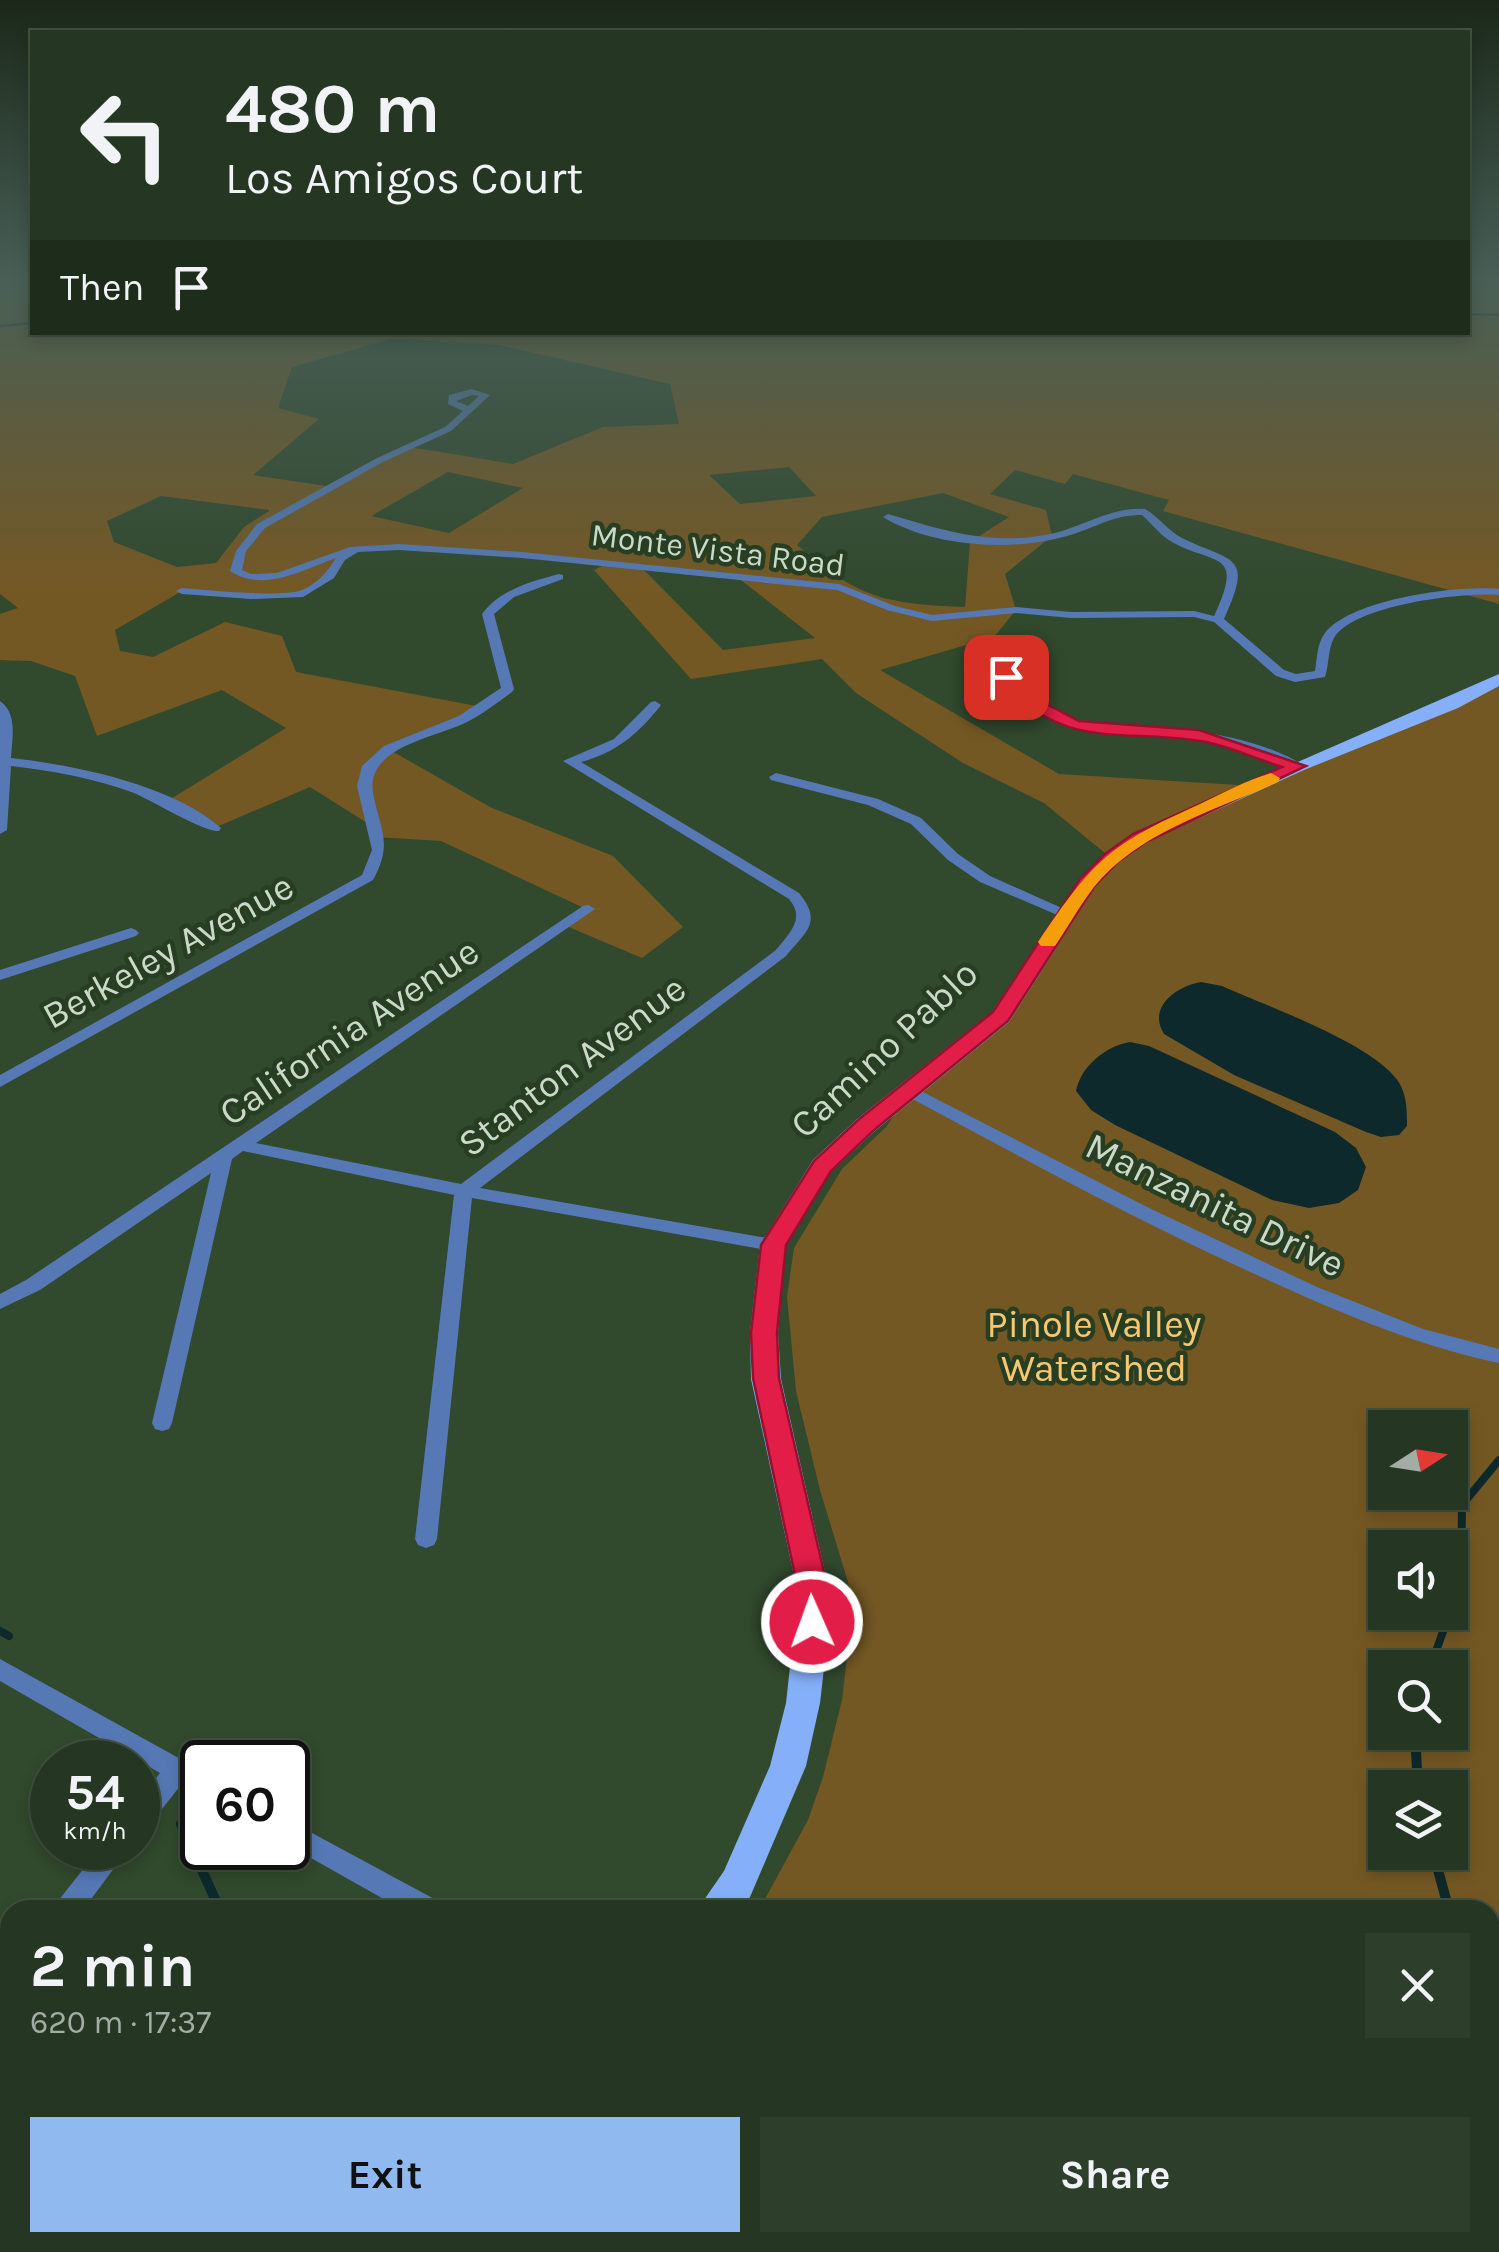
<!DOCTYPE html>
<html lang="en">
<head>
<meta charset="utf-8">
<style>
	:root { --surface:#253722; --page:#2d3f2a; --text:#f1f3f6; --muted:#a3aca5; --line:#425140; --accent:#90b9f0 }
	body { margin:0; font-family:Karla,sans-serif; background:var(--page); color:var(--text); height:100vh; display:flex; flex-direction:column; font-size:38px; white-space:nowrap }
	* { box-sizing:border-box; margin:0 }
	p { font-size:32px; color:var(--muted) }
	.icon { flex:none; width:55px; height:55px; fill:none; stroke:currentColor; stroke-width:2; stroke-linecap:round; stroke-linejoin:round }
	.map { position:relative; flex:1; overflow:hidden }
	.details { position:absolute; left:0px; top:1900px; width:1500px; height:352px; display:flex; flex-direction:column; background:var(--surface); border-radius:30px 30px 0 0; box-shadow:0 5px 15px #0003,0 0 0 2px var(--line) }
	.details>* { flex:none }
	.top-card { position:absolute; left:30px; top:30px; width:1440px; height:305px; border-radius:0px; box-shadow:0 5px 15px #0003,0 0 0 2px var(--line); background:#253722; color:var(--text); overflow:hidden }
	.needle { width:65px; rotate:78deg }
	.buttons { position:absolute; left:1368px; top:1410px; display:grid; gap:20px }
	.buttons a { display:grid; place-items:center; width:100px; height:100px; border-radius:0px; background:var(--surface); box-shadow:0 5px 15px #0003,0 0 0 2px var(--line); font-size:50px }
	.speed { position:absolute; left:30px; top:1740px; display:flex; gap:20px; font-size:50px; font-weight:700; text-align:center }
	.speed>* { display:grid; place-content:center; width:130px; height:130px; border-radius:50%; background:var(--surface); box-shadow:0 5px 15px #0003,0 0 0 2px var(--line); line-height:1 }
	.speed small { font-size:25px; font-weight:400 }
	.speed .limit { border:5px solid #111; border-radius:15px; background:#fff; color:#111 }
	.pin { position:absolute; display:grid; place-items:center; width:85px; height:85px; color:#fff; margin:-42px; border-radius:20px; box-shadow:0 5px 15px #0006 }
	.me { position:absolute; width:110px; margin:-55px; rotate:358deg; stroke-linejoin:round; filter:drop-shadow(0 0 8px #0008) }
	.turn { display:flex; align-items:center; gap:35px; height:210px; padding:0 30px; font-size:45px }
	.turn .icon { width:130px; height:130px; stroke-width:2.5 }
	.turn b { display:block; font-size:70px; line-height:85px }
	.then { display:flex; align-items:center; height:95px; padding:0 30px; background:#0003; gap:20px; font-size:38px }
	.round { display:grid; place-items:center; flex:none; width:105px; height:105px; border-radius:0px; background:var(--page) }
	.summary { display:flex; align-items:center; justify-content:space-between; height:170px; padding:0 30px }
	h1 { font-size:60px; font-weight:700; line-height:75px }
	.action { display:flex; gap:20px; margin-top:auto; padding:20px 30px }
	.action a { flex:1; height:115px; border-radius:0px; background:var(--accent); color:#111; font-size:40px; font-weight:700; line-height:115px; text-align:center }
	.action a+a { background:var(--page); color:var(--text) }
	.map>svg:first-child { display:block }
	.green { fill:#745824; fill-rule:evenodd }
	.water { fill:#0e292b }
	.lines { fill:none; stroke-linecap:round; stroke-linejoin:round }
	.stream-far2 { stroke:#0e292b; stroke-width:2.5 }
	.stream-far1 { stroke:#0e292b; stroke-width:8 }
	.stream { stroke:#0e292b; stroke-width:10 }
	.minor { fill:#5679b6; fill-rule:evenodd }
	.primary { fill:#85b0f9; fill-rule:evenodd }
	.route { fill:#e11d48; stroke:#92132f; stroke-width:2.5 }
	.slow { fill:#f59e0b }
	.labels { text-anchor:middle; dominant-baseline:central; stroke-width:9; stroke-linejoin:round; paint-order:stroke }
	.far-street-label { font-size:32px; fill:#cbd9c8; stroke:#273e23 }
	.street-label { font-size:38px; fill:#cbd9c8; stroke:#273e23 }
	.park-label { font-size:38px; fill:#f8c871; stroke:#273e23 }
</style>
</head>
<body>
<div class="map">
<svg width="1499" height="2252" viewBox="0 0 1499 2252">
	<rect width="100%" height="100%" fill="#31492d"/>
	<path class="green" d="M 0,277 L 32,277 L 32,332 L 1468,332 L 1468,277 L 1499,277 L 1499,604 L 1163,511 L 1169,500 L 1073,474 L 1065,484 L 1015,470 L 990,494 L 1046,510 L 1052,536 L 1005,574 L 1016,610 L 994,637 L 880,670 L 1059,774 L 1254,786 L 1499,679 L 1499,2252 L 1440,2252 L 1432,2243 L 1490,2242 L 1490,1910 L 759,1910 L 808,1820 L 823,1777 L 842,1700 L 848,1649 L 851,1592 L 820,1490 L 796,1391 L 787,1297 L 794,1248 L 842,1169 L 886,1127 L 911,1091 L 971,1044 L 1111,858 L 1044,803 L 963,763 L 856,693 L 822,659 L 691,679 L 594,570 L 606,564 L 399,547 L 355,549 L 341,558 L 330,576 L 303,594 L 251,596 L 182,591 L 115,630 L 120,651 L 153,657 L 225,622 L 282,636 L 296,672 L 482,707 L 390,750 L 490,807 L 613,856 L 683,927 L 642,958 L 564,925 L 586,909 L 441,841 L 375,837 L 372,826 L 310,787 L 214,828 L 169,800 L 286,728 L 222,690 L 97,736 L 75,676 L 31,661 L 0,660 L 0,614 L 18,608 L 0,594 ZM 391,339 L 499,345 L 670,384 L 679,424 L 603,427 L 513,464 L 410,447 L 333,487 L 253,475 L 319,419 L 278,408 L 292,367 ZM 789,467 L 816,496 L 740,504 L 709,475 ZM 448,472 L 523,488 L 449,533 L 371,516 ZM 943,493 L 1009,517 L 970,542 L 965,607 C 886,604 857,598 797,545 L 822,517 ZM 161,496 L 269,510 L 269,511 L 244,527 L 216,563 L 177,567 L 114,542 L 107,521 ZM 642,568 L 737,577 L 815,638 L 723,650 ZM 1385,1428 L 1450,1428 L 1450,1492 L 1385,1492 ZM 1385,1548 L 1450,1548 L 1450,1612 L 1385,1612 ZM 1385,1668 L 1450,1668 L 1450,1732 L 1385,1732 ZM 1385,1788 L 1450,1788 L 1450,1852 L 1385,1852 Z
		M 508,2243 L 508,2242 L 653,2243 L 647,2252 L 499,2252 Z
		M 829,2243 L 1256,2243 L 1254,2252 L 838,2252 Z"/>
	<path class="water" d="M 1201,982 L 1222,986 C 1266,1006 1372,1043 1398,1081 C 1407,1094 1407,1111 1407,1126 L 1399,1135 L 1381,1137 L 1366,1132 L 1234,1075 L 1164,1034 C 1147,1007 1177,986 1201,982 Z
		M 1130,1042 L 1149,1046 L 1335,1132 L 1356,1148 L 1366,1167 L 1358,1190 L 1339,1203 L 1309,1208 L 1272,1200 L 1115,1125 L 1091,1110 L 1076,1091 C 1081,1066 1106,1046 1130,1042 Z"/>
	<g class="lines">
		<path class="stream-far2" d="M 1468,314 L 1499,315
			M 0,326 L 32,323"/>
		<path class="stream-far1" d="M 1450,1612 L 1461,1575 L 1462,1505 L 1499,1460
			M 0,1631 L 9,1636
			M 1430,1668 L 1450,1612"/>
		<path class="stream" d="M 1415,1732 L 1418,1788
			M 181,1824 L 220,1910
			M 1433,1852 L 1449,1910
			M 1490,1999 L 1499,2016"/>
		<path class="minor" d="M 472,389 L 490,395 L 451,431 L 383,462 L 265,528 L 246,551 L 242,570 L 251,574 L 277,573 L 350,547 L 399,544 L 522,552 L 839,584 L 895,606 L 932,615 L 1016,607 L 1071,612 L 1194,611 L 1214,616 C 1245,549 1215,566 1172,542 C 1161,536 1151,523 1142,515 C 1115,514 1092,529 1067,536 C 1012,552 932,547 883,517 L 888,514 C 945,531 995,547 1055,533 C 1086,525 1112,507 1145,509 C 1158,516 1168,531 1182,538 C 1233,563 1254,553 1224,619 L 1284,670 L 1296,674 L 1315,671 C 1317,659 1317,643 1325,633 C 1352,599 1457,585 1499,589 L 1499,595 C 1463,592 1354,605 1334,638 C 1328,649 1329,665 1325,677 L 1295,682 L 1276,676 L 1214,622 L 1194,617 L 1071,618 L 1016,613 L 932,621 L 887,610 L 837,590 L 522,558 L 399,550 L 358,552 L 345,560 L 334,578 L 303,597 L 251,599 L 182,594 L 176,591 L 182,588 C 208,590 280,598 302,590 C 317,584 328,571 336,558 C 302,570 264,593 230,571 L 236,551 L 257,524 L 377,458 L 445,427 L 463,411 L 448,404 L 449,395 ZM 472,395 L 479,396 L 468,406 L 456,401 Z
			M 559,574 L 563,575 L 563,579 L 514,597 L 494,614 L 514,689 L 512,692 C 498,702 483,714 467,722 C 433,739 361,747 374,798 C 382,834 392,845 373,880 L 0,1087 L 0,1075 L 362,875 L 372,850 L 357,786 L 362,766 L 384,746 L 459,716 L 501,688 L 482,614 C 501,589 530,582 559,574 Z
			M 1002,674 L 1010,674 C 1029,690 1042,707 1064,717 C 1100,732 1141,728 1179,730 C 1214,731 1276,746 1304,766 L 1302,769 L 1292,769 L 1213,741 L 1101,734 L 1059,724 L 1036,712 L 1002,680 Z
			M 0,701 C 18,714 12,738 11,758 C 75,765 172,785 221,828 L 219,831 C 203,832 153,801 134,793 C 94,778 53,771 11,766 L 7,830 L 0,834 Z
			M 655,701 L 661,705 C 639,733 616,753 581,762 L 799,893 C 823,922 806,932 786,956 L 480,1188 L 773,1239 L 780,1240 L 782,1245 L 780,1250 L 773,1251 L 472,1198 L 437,1539 L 434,1545 L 426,1548 L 418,1545 L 415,1539 L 454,1195 L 243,1151 L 232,1159 L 172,1423 L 169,1429 L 162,1431 L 155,1429 L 152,1423 L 211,1173 L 40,1290 L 0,1309 L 0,1294 L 26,1280 L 583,906 L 588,905 L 595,909 L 256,1143 L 461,1184 L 776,950 C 789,933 806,919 789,899 L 563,761 L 614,739 L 651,702 Z
			M 776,773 L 878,799 L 921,818 L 958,854 L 990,876 L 1075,914 L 1072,917 L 1062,917 L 980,882 L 948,860 L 911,824 L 868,805 L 771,780 L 769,777 Z
			M 131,928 L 136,930 L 139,933 L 136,936 L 0,980 L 0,970 Z
			M 911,1086 L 1149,1208 L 1317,1287 L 1423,1329 L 1499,1349 L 1499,1363 C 1414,1345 1336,1311 1257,1275 C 1137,1221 1021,1157 905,1095 L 902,1091 L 905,1087 Z
			M 0,1659 L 202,1771 L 202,1795 L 181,1785 L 147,1828 L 138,1832 L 138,1801 L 160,1773 L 0,1681 Z
			M 288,1820 L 438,1901 L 442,1910 L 403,1910 L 288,1845 Z
			M 100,1848 L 129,1848 L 83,1910 L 54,1910 L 58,1901 Z
			M 326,2242 L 359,2242 L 355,2252 L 322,2252 Z"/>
		<path class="primary" d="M 1499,674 L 1499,686 L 1458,708 L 1304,770 L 1147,842 L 1119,862 L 1095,887 L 1009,1022 L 875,1131 L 831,1172 L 810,1204 L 786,1245 L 778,1333 L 781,1379 L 830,1594 L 826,1651 L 820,1703 L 806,1766 L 750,1897 L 740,1910 L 697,1910 L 724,1871 L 770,1766 L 786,1703 L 798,1594 L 751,1379 L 750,1333 L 760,1245 L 813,1160 L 857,1119 L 992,1012 L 1080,879 L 1133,834 Z
			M 422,2242 L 469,2242 L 465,2252 L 418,2252 Z"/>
	</g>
	<linearGradient id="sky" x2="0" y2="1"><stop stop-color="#1b2819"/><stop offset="0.47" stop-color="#485f57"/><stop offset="1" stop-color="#485f57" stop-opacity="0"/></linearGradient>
	<rect width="1499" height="592" fill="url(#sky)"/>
	<path class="route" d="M 1000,674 L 1012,674 L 1033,697 L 1079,721 L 1199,730 L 1306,766 L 1146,842 L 1118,862 L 1094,887 L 1008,1021 L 874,1130 L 831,1171 L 786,1245 L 777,1333 L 779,1378 L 829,1594 L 822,1631 L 812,1635 L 801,1631 L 796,1622 L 799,1594 L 753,1378 L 751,1333 L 761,1245 L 814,1161 L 858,1120 L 993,1012 L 1080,879 L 1105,854 L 1133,834 L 1282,767 C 1253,758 1222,743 1193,740 C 1111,730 1062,748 1000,680 Z"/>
	<path class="slow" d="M 1271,773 L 1280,778 L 1278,782 C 1216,810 1138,832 1094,887 C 1080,905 1068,927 1055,946 L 1041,946 L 1038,942 C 1094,859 1109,845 1200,804 C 1223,793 1247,780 1271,773 Z"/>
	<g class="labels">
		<g class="far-street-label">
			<text transform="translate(718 550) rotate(7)">Monte Vista Road</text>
		</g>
		<g class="street-label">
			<text transform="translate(168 951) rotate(-29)">Berkeley Avenue</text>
			<text transform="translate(349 1032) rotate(-34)">California Avenue</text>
			<text transform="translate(884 1049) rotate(-43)">Camino Pablo</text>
			<text transform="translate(572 1066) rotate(-37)">Stanton Avenue</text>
			<text transform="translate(1215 1205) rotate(26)">Manzanita Drive</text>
		</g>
		<g class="park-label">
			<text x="1094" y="1324">Pinole Valley<tspan x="1094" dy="44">Watershed</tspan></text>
		</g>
	</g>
</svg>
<div class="buttons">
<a><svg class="needle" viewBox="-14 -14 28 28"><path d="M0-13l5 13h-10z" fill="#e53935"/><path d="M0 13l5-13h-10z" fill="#a3aca5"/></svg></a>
<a><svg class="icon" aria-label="sound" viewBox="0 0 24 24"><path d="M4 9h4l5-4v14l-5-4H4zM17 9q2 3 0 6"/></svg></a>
<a><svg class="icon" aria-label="search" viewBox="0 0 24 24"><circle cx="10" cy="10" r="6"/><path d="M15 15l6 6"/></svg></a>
<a><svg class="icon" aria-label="layers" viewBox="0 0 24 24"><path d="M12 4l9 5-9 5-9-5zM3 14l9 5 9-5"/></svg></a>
</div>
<div class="speed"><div>54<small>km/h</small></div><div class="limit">60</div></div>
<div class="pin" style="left:1006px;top:677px;background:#d93025"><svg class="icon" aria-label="arrive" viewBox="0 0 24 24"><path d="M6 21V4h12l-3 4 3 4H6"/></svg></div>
<svg class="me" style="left:812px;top:1622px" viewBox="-20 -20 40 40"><circle r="17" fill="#e11d48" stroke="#fff" stroke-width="3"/><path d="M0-11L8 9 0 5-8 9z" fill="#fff"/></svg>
<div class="top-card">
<div class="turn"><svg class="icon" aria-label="left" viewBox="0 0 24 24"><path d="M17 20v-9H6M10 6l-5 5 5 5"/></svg><div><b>480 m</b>Los Amigos Court</div></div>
<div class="then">Then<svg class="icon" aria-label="arrive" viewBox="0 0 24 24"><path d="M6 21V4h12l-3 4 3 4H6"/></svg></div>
</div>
<section class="details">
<div class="summary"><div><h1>2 min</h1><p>620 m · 17:37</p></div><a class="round"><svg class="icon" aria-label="close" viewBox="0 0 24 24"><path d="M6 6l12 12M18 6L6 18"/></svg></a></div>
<div class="action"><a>Exit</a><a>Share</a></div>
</section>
</div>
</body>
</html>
